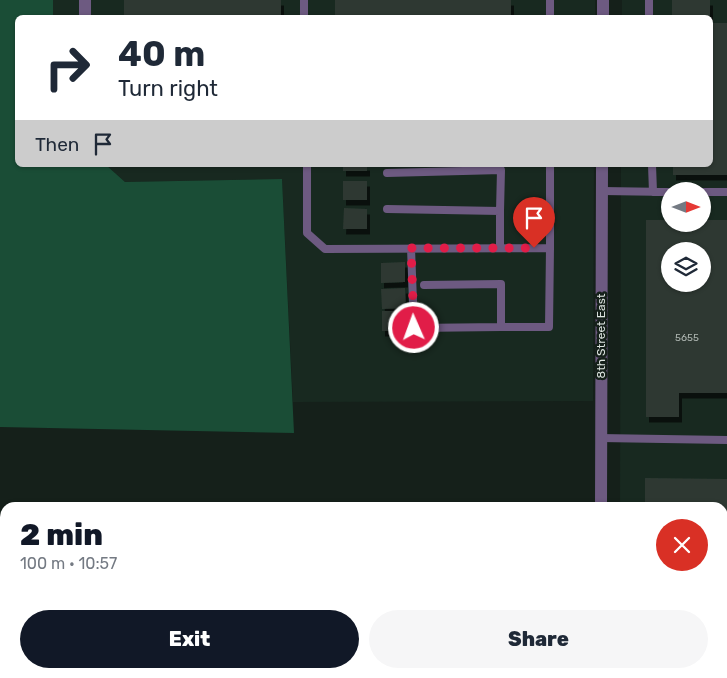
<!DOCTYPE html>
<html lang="en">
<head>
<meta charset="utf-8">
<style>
	:root { --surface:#fff; --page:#f6f6f7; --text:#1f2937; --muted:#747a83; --accent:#111827 }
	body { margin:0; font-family:Rubik,sans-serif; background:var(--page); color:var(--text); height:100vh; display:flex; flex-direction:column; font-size:19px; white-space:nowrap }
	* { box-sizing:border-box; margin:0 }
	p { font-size:16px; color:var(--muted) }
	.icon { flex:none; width:28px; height:28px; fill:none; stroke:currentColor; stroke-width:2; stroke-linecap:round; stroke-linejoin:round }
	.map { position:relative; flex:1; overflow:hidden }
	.sheet { position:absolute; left:0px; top:502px; width:728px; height:176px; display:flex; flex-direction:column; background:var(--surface); border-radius:15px 15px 0 0; box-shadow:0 1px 4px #0004 }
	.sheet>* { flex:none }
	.top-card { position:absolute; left:15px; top:15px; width:698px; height:152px; border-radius:8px; box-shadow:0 1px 4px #0004; background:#fff; color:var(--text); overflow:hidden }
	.needle { width:32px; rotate:90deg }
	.fabs { position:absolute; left:661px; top:182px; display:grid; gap:10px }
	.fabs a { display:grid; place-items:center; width:50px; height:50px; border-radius:50%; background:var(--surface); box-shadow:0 1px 4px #0004; font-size:25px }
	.pin { position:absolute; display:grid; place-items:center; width:42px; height:42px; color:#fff; margin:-51px -21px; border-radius:50% 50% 50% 0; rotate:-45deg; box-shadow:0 0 5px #0007 }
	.pin .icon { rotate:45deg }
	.me { position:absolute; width:55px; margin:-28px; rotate:358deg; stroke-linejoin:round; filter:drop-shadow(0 0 4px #0008) }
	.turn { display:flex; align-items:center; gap:18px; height:105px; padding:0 20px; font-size:22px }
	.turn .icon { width:65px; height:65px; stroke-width:2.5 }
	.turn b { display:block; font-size:35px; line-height:42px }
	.then { display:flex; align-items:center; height:48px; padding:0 20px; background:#0003; gap:10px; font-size:19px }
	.round { display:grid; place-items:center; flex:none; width:52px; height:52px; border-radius:26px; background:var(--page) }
	.overview { display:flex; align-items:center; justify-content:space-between; height:85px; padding:0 20px }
	h1 { font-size:30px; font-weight:800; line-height:38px; color:var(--accent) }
	.button { display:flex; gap:10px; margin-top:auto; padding:10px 20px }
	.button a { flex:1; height:58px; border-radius:30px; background:var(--accent); color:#fff; font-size:20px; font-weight:800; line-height:58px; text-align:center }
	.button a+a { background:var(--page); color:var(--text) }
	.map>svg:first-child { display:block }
	.built { fill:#182920; fill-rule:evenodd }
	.grass { fill:#1a4d36 }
	.building { fill:#2d3932; fill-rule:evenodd; filter:url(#shadow) }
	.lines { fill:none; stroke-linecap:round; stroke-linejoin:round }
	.service { stroke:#6d5a81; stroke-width:8 }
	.minor { stroke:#6d5a81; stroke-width:12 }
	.route { stroke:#e11d48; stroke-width:9; stroke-dasharray:0 16.2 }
	.labels { text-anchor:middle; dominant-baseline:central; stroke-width:5; stroke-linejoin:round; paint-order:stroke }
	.number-label { font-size:10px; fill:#b1b9b4 }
	.street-label { font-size:12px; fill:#dde4e0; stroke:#15201a }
</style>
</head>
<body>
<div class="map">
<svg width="727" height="678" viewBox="0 0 727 678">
	<defs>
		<filter id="shadow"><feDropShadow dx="3" dy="5.5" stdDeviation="0" flood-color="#0009"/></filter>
	</defs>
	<rect width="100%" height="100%" fill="#15201a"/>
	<path class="built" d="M 53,0 L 595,0 L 595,18 L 53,18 Z
		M 622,0 L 727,0 L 727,591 L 723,591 L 722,508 L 620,508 L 621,165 L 710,165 L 710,18 L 622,17 ZM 670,191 L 702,191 L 702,224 L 670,224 ZM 670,251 L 702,251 L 702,284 L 670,284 Z
		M 106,165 L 594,165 L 593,401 L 293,402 L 282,179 L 125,182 Z
		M 0,635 L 5,635 L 5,674 L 34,674 L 34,678 L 0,678 Z"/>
	<path class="grass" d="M 0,0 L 53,0 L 53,17 L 18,18 L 18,165 L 106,165 L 125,182 L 282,179 L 294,433 L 0,427 Z"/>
	<path class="building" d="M 124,0 L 281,0 L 281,18 L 124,18 Z
		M 335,0 L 511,0 L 511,18 L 335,18 Z
		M 672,0 L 710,0 L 710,18 L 672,18 Z
		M 710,23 L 727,23 L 727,175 L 673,175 L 673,165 L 710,165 Z
		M 343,165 L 367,165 L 367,171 L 343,171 Z
		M 343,181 L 367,181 L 367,200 L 343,200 Z
		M 344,208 L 367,209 L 367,229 L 343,229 Z
		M 646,220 L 670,220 L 670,224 L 702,224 L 702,220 L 727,220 L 727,393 L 679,393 L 679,417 L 646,417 ZM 670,251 L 702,251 L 702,284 L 670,284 Z
		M 405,262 L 405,282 L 381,283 L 381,263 Z
		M 405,288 L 406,308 L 382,309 L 381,289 Z
		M 382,311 L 406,311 L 405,331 L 382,331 Z
		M 645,478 L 727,479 L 727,539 L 722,539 L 722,508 L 645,508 Z"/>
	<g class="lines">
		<path class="service" d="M 304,0 L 304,18
			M 550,0 L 550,18
			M 649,0 L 649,18
			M 307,165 L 307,233 L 325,249 L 550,248 L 550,165
			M 652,165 L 653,192
			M 387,173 L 501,170 L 500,211
			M 602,191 L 670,192
			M 702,192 L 727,192
			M 387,209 L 500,211 L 500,248
			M 411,248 L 414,328 L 501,327 L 501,284 L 424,285
			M 501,327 L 549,327 L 550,248
			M 600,438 L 727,440
			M 722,566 L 727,566"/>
		<path class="minor" d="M 85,18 L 85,0
			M 603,18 L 603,0
			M 601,508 L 602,165
			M 602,674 L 602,678"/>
	</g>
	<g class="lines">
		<path class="route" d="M 414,328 L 411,248 L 534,248"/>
	</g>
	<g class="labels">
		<g class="number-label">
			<text x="687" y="338">5655</text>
		</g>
		<g class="street-label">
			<text transform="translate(601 336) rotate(-90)">8th Street East</text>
		</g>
	</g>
</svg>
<div class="fabs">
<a><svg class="needle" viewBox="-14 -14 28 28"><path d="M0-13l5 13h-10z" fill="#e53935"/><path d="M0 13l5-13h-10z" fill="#747a83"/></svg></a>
<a><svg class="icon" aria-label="layers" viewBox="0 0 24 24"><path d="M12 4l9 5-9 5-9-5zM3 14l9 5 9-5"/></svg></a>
</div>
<div class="pin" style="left:534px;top:248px;background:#d93025"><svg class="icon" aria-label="arrive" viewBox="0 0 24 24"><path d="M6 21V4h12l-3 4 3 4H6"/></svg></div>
<svg class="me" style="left:414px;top:328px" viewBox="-20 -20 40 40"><circle r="17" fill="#e11d48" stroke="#fff" stroke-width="3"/><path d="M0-11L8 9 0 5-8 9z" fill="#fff"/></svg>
<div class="top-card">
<div class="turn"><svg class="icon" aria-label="right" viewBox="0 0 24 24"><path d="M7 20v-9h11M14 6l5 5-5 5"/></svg><div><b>40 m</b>Turn right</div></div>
<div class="then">Then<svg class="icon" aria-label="arrive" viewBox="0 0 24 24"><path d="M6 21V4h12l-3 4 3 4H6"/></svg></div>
</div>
<section class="sheet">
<div class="overview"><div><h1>2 min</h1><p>100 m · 10:57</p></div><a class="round" style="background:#d93025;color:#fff"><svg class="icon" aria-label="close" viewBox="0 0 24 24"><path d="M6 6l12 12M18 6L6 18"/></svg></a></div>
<div class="button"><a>Exit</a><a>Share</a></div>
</section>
</div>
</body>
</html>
